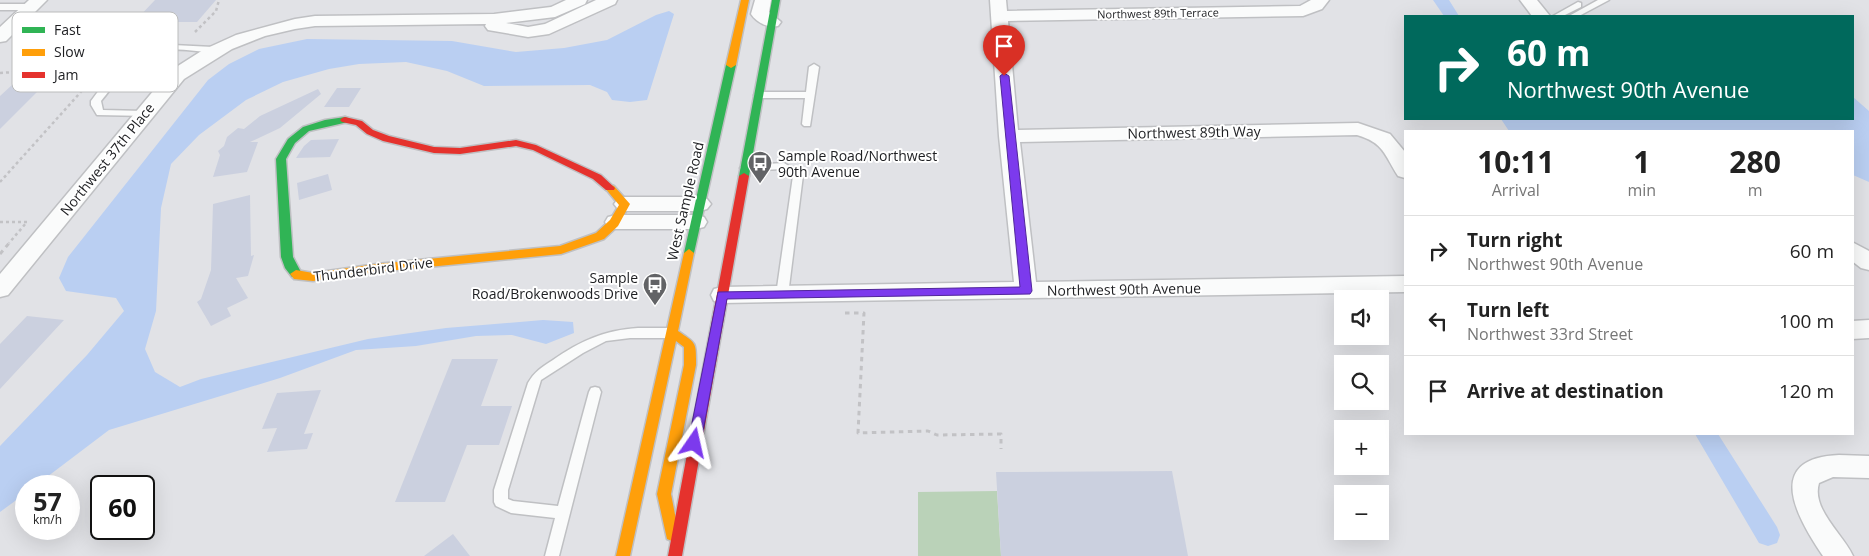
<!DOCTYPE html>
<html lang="en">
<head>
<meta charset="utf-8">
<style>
	:root { --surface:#fff; --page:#f2f2f2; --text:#222; --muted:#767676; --line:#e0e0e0 }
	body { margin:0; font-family:"Open Sans",sans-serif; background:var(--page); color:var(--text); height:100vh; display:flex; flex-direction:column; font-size:19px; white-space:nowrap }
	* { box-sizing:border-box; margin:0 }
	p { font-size:16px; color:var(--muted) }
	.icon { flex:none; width:28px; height:28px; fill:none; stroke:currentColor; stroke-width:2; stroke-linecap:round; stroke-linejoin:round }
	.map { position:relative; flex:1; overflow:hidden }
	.drawer { position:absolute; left:1404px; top:130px; width:450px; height:305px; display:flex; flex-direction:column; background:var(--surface); border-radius:0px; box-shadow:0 5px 20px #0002 }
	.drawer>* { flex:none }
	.banner { position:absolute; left:1404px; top:15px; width:450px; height:105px; border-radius:0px; box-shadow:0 5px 20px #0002; background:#00695c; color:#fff; overflow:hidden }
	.buttons { position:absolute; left:1334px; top:290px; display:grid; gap:10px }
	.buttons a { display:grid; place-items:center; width:55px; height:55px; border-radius:0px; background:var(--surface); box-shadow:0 5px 20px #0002; font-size:25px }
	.speed { position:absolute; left:15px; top:475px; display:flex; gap:10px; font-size:25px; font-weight:700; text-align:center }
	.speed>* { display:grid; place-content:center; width:65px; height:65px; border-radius:50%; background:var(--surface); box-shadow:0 5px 20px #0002; line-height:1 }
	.speed small { font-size:12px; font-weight:400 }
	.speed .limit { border:2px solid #111; border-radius:8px; background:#fff; color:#111 }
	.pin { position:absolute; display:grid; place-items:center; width:42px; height:42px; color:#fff; margin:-51px -21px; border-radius:50% 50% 50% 0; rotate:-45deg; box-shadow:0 0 5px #0007 }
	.pin .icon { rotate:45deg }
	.me { position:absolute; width:55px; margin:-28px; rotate:11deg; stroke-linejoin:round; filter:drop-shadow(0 0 4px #0008) }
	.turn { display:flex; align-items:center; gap:18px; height:105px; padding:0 20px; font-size:22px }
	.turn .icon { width:65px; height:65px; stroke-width:2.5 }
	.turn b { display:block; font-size:35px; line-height:42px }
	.eta { display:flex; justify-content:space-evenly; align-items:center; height:85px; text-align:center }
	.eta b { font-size:30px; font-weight:700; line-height:35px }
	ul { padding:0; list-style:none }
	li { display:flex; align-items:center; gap:15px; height:70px; padding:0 20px; border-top:1px solid var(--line) }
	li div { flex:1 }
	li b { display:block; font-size:19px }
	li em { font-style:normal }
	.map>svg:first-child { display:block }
	.green { fill:#bad2b8 }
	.water { fill:#bacff2 }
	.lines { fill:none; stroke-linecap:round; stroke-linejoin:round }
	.canal { fill:#bacff2; fill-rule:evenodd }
	.building { fill:#cbd0df }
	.lane-casing { stroke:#bfc0c3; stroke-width:3 }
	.street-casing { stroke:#bfc0c3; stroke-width:3 }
	.fast-casing { stroke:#bfc0c3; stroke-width:3 }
	.slow-casing { stroke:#bfc0c3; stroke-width:3 }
	.jam-casing { stroke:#bfc0c3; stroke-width:3 }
	.path-far1 { stroke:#c2c2c5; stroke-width:2.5; stroke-dasharray:3 3; stroke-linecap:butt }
	.path { stroke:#c2c2c5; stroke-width:3; stroke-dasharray:4.5 4.5; stroke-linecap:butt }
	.lane { fill:#fafbfb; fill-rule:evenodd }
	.street { fill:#fafbfb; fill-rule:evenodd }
	.fast { fill:#30b455; fill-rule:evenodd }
	.slow { fill:#ff9f0a; fill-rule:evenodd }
	.jam { fill:#e5322d; fill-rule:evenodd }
	.route { fill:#7c3aed; stroke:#51269a }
	.labels { text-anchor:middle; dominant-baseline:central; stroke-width:4; stroke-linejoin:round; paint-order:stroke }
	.far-street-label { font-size:11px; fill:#1d1e21; stroke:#fff }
	.street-label { font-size:14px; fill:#1d1e21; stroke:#fff }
	.poi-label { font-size:14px; fill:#1d1e21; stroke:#fff; text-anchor:start }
	.key { fill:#fff; stroke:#bbbcbc; stroke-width:1 }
	.key-label { font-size:14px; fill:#1d1e21 }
</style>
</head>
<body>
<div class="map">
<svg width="1869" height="556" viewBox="0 0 1869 556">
	<rect width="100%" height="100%" fill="#e1e2e6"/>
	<path class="green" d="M 997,491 L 1001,556 L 918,556 L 918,492 Z"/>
	<path class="water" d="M 669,11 L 674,14 L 647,100 L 630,102 L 612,100 L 607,92 L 590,85 L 484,86 L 447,71 L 406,62 L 359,64 L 329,69 L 283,82 L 246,100 L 199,135 L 171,164 L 161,208 L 156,311 L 145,349 L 155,372 L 180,387 L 201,379 L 368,339 L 446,328 L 543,320 L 573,322 L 574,333 L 546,344 L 512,335 L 476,336 L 416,346 L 356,350 L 280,378 L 109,430 L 35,486 L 26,486 L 26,493 L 0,512 L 0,446 L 87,355 L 124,311 L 116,298 L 66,291 L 59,278 L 68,257 L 208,80 L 229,64 L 259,49 L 307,39 L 452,41 L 516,52 L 564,48 L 607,40 L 656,15 Z
		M 1853,97 L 1869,111 L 1869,182 L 1853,175 L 1852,131 L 1509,131 L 1501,119 L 1852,119 Z"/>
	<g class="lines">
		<path class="canal" d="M 1433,0 L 1449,0 L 1459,16 L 1444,16 Z
			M 1695,434 L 1718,434 L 1777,527 L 1780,535 L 1777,543 L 1768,546 L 1759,543 Z"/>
	</g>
	<path class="building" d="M 155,0 L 216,0 L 197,22 L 134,22 Z
		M 12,85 L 44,85 L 0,129 L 0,96 Z
		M 337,88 L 361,88 L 349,107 L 324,107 Z
		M 318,89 L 321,94 L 280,128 L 250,142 L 258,142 L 247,172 L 213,177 L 220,155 L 218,151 L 224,146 L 227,137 L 238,128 L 244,129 L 260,116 Z
		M 339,139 L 330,157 L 296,158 L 304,146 L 311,140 Z
		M 328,174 L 332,190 L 299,200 L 297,183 Z
		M 250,195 L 251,256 L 254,255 L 248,276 L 236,278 L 248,298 L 227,308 L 231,316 L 211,326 L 197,302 L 201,299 L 211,270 L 213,204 Z
		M 27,316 L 64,320 L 0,389 L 0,344 Z
		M 452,359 L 498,359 L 481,406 L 512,406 L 499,445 L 467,445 L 445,502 L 395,502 Z
		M 321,390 L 304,434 L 313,433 L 307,449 L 267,452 L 277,428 L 262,429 L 277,393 Z
		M 1172,471 L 1188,556 L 1001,556 L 996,472 Z
		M 453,534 L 470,556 L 424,556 Z"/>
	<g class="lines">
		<defs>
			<path id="lane" d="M 1598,0 L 1609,0 L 1579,16 L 1569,16 Z
				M 1578,2 L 1581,3 L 1581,7 L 1563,16 L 1553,16 Z
				M 0,4 L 32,4 L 36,7 L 32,10 L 0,10 Z
				M 173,45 L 213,47 L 217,50 L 213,53 C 193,51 166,46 147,54 C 127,63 114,86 101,101 L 103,110 L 144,111 L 149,114 L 147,116 L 97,115 L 91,105 L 91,101 C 104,84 121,58 141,50 C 151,46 162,46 173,45 Z
				M 814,64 L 819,67 L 810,126 L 804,126 L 802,124 L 805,98 L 759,98 L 754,95 L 759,92 L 806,92 L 809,67 Z
				M 784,163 L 803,175 L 788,295 L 786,298 L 778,298 L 776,295 L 793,176 L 782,169 L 745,171 L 740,168 L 745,165 Z
				M 638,328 L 672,328 L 676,330 L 678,333 L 676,336 L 672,338 L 630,338 L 606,341 L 583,353 L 541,380 L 508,490 L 508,499 L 513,501 L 558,506 L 589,392 L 591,388 L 595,387 L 599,388 L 601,392 L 559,556 L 545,556 L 555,518 L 511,513 L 496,506 L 494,502 L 494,490 L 528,383 C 534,372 542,367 553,360 C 580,341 605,330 638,328 Z"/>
			<path id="street" d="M 29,0 L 47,0 L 6,41 L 0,42 L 0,27 Z
				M 566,0 L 587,0 L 585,4 L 555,17 L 506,23 L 528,27 L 545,24 L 596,0 L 617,0 L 615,4 L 549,34 L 528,37 L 488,30 L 485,26 L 486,24 L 315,26 L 295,29 L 265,36 L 232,49 L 184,79 L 8,295 L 0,297 L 0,274 L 170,71 L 203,50 L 236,35 L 295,19 L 315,16 L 494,14 L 551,7 Z
				M 755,0 L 771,0 L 769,12 L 781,22 L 778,26 C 768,28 757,23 751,14 Z
				M 990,0 L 1006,0 L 1007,11 L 1300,6 L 1311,0 L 1329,0 L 1322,9 L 1303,16 L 1008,21 L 1018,130 L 1358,123 L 1390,134 L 1405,152 L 1405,178 L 1398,176 C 1384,154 1384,143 1357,135 L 1020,142 L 1036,282 L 1405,276 L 1405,292 L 722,303 L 714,301 L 711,295 L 714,289 L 722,287 L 1014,282 L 999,136 Z
				M 1520,0 L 1537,0 L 1550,16 L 1532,16 Z
				M 625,197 L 700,197 L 707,199 L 711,204 L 707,209 L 700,211 L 625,211 L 618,209 L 614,204 L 618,199 Z
				M 616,215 L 696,215 L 704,217 L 707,222 L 704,227 L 696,229 L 616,229 L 608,227 L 605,222 L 608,217 Z
				M 1852,242 L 1869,251 L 1869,270 L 1861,268 L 1852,261 Z
				M 1869,320 L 1869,338 L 1852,339 L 1852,321 Z
				M 1839,455 L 1869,456 L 1869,478 L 1833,477 L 1819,483 C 1811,509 1843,534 1853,556 L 1823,556 C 1797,518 1763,458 1839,455 Z"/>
			<path id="fast" d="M 772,0 L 780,0 L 749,176 L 744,179 L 739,176 Z
				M 731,62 L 736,65 L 694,253 L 689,257 L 684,253 L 726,65 Z
				M 345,117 L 348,118 L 350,120 L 348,122 L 309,131 L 295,143 L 286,159 L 293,257 L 302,274 L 300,277 L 292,277 L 285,268 L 281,257 L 276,159 L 288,139 L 303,127 L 325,120 Z"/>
			<path id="slow" d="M 741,0 L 749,0 L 736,65 L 731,68 L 726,65 Z
				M 610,185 L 614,186 L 630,204 L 618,226 L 604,239 L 561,254 L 377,272 L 313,281 L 294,279 L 290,274 L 296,270 L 313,273 L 377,264 L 560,246 L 596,233 L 610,220 L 619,205 L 605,188 Z
				M 689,249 L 694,253 L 678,331 C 697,344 696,342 696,365 L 671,494 L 679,535 L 677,539 L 672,541 L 667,539 L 657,494 L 684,365 L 684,347 L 676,341 L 630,556 L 616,556 L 684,253 Z"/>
			<path id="jam" d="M 345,117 L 362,121 L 373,130 L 389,136 L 434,147 L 460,148 L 516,140 L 536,145 L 601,175 L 615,188 L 614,190 L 606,190 L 593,179 L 533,150 L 516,146 L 460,154 L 434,153 L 383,141 L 367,134 L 356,125 L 342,122 L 340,120 L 342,118 Z
				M 744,173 L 749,176 L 682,556 L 668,556 L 739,176 Z"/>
		</defs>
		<use href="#lane" class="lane-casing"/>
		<use href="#street" class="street-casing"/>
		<use href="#fast" class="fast-casing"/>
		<use href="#slow" class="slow-casing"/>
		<use href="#jam" class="jam-casing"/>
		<path class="path-far1" d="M 195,32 L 216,11 L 219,0
			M 0,73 L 15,72 L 32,77 L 97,74 L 0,182
			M 0,222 L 27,222 L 9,243"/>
		<path class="path" d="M 0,254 L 10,242
			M 845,313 L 864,313 L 858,433 L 928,431 L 937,435 L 1001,434 L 1001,449"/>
		<use href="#lane" class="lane"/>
		<use href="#street" class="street"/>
		<use href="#fast" class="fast"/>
		<use href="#slow" class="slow"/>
		<use href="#jam" class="jam"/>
	</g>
	<path class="route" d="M 1004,73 L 1009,76 L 1032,291 L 1030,294 L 727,299 L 701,443 L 699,447 L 694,449 L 690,447 L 688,443 L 718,292 L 1020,287 L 1000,76 Z"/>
	<defs>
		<symbol id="bus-pin" viewBox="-11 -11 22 30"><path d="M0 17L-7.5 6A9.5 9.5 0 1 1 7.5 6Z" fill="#626366" stroke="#fff"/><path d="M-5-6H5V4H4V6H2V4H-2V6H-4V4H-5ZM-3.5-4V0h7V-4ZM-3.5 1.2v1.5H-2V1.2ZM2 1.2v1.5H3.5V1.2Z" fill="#fff"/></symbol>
	</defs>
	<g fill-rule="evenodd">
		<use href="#bus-pin" x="746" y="149" width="28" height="38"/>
		<use href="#bus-pin" x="641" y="271" width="28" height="38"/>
	</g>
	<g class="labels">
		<g class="far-street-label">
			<text transform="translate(1158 13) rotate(-1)">Northwest 89th Terrace</text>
		</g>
		<g class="street-label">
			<text transform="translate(1194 132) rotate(-1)">Northwest 89th Way</text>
			<text transform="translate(107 159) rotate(-51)">Northwest 37th Place</text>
			<text transform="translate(685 201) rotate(-77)">West Sample Road</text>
			<text transform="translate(373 269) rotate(-7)">Thunderbird Drive</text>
			<text transform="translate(1124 289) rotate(-1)">Northwest 90th Avenue</text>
		</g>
		<g class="poi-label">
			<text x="778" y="155">Sample Road/Northwest<tspan x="778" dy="16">90th Avenue</tspan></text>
			<text x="638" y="277" text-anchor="end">Sample<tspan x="638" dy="16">Road/Brokenwoods Drive</tspan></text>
		</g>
	</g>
	<rect x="12" y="12" width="166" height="80" rx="8" class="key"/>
	<rect x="22" y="27" width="23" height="6" fill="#30b455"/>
	<rect x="22" y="49" width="23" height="7" fill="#ff9f0a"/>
	<rect x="22" y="72" width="23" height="6" fill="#e5322d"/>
	<g class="key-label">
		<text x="54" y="35">Fast</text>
		<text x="54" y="57">Slow</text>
		<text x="54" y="80">Jam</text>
	</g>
</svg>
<div class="buttons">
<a><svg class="icon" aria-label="sound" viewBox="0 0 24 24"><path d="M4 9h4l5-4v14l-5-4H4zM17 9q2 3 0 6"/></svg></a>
<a><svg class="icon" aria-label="search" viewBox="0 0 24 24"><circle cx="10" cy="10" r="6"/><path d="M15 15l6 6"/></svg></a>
<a>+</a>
<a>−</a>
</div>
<div class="speed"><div>57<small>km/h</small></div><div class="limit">60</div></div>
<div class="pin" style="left:1004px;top:76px;background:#d93025"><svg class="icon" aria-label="arrive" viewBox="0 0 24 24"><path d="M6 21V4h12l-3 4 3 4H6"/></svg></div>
<svg class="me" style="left:694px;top:443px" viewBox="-20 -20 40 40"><path d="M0-17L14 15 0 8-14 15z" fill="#7c3aed" stroke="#fff" stroke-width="4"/></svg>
<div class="banner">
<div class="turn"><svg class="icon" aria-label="right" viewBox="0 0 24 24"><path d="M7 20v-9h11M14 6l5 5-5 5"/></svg><div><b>60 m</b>Northwest 90th Avenue</div></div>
</div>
<section class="drawer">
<div class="eta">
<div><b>10:11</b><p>Arrival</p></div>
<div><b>1</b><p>min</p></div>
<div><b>280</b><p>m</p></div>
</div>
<ul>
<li><svg class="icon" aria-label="right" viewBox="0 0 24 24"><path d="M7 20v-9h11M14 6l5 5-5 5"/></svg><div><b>Turn right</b><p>Northwest 90th Avenue</p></div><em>60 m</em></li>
<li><svg class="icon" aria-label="left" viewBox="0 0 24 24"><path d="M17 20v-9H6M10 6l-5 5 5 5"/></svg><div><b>Turn left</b><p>Northwest 33rd Street</p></div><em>100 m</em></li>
<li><svg class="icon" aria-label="arrive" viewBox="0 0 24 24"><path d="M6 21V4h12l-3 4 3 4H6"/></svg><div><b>Arrive at destination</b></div><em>120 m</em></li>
</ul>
</section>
</div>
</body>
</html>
